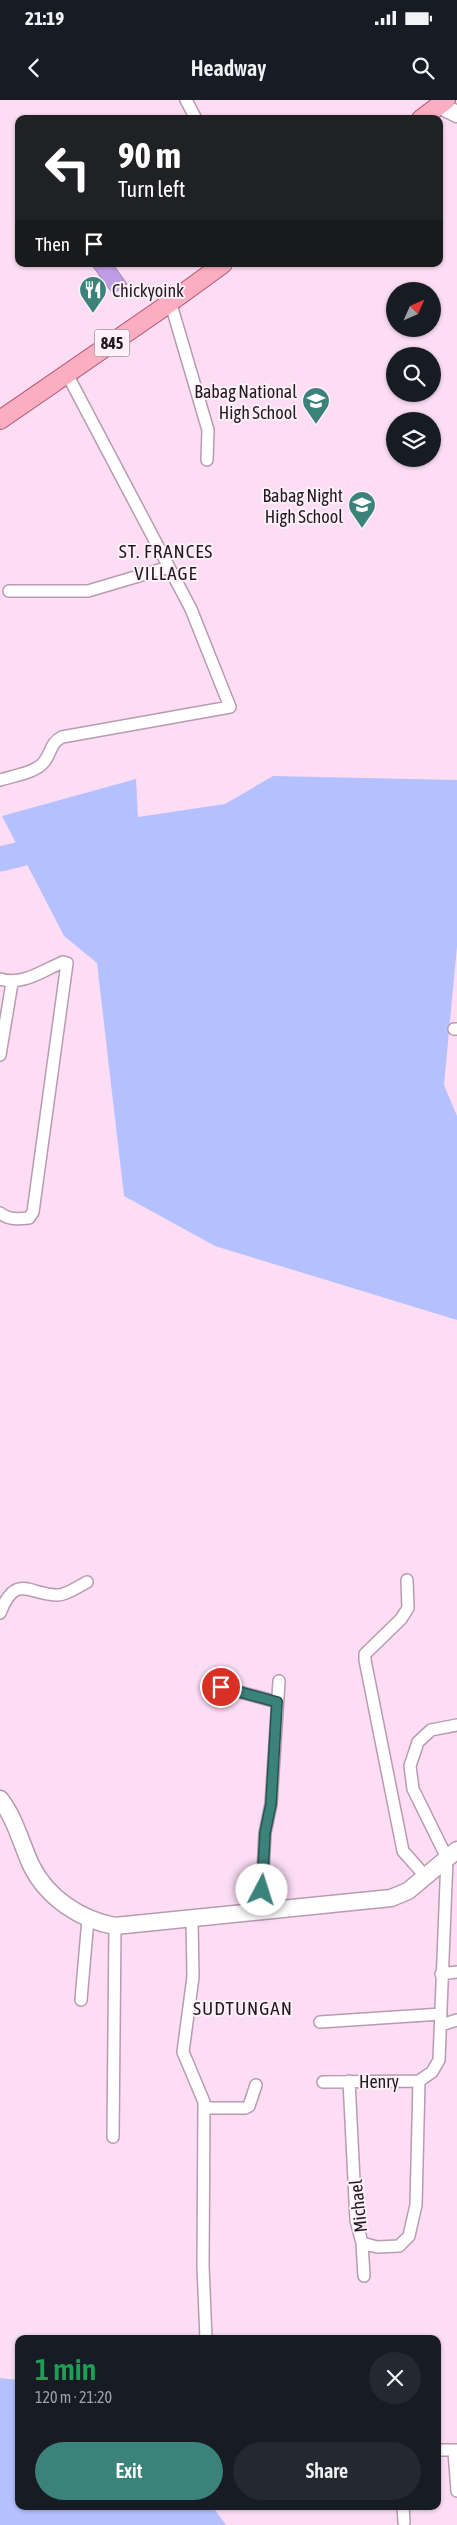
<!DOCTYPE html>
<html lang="en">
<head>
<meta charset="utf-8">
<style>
	:root { --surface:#171b24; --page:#242831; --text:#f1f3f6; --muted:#9ea1a6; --accent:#3b827b }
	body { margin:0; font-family:"Asap Condensed",sans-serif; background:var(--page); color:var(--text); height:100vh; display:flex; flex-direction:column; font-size:19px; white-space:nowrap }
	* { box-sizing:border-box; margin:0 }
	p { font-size:16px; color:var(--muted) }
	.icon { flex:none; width:28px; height:28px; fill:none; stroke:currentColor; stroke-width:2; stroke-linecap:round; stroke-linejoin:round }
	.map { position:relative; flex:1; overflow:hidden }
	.side { position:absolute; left:15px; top:2235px; width:426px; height:175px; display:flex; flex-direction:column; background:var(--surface); border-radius:10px; box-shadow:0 1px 4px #0004 }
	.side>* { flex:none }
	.banner { position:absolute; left:15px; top:15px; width:428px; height:152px; border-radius:10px; box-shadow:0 1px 4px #0004; background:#202124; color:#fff; overflow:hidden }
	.needle { width:32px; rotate:45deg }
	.controls { position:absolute; left:386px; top:182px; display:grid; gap:10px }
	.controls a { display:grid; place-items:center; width:55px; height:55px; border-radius:50%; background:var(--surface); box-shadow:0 1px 4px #0004; font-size:25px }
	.pin { position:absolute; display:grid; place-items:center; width:42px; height:42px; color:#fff; margin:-21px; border:2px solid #fff; border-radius:50%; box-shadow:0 1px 5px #0007 }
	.me { position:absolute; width:55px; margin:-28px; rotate:5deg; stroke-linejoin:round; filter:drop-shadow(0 0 4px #0008) }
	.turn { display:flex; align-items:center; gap:18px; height:105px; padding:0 20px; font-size:22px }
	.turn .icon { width:65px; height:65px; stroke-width:2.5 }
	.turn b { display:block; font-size:35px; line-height:42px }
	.then { display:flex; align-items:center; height:48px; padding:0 20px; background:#0003; gap:10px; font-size:19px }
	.round { display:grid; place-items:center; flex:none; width:52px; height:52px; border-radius:26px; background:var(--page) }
	.overview { display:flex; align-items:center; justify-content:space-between; height:85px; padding:0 20px }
	h1 { font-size:30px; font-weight:600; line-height:38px; color:#1e9e55 }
	.primary-button { display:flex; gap:10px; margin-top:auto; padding:10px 20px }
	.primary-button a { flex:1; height:58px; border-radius:30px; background:var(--accent); color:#fff; font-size:20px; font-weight:600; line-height:58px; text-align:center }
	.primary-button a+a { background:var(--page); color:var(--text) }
	.status { display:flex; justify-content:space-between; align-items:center; height:35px; padding:0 25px; background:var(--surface); direction:ltr }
	.status svg { height:14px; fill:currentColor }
	header { display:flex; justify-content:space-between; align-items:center; height:65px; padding:0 20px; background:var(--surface); font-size:22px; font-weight:600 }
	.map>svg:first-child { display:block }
	.water { fill:#b5c0ff }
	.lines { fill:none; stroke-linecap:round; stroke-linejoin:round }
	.river { stroke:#b5c0ff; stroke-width:25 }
	.building { fill:#c09ce7; stroke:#998ba8 }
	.street-casing { stroke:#b89bb0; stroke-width:14 }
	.secondary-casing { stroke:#b89bb0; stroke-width:19 }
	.primary-casing { stroke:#ae566f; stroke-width:20 }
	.street { stroke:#fff; stroke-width:11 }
	.secondary { stroke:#fff; stroke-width:16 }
	.primary { stroke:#fbadc2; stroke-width:18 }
	.route-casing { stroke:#265450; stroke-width:12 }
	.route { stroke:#3b827b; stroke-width:9 }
	.labels { text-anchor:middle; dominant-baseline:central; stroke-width:4; stroke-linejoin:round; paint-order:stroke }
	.shield { fill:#fef1fa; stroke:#655a62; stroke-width:1 }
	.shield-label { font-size:16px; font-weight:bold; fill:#241921 }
	.poi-label { font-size:18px; fill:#241921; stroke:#fef1fa; text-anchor:end }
	.street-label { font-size:18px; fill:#241921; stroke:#fef1fa }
	.neighbourhood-label { font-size:19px; letter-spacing:1px; fill:#241921; stroke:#fef1fa }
</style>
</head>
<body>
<div class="status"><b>21:19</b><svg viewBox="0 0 49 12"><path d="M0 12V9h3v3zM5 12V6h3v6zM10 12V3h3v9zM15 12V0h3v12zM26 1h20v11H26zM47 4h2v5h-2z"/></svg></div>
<header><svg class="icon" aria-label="back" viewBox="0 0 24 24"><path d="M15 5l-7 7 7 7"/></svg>Headway<svg class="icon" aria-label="search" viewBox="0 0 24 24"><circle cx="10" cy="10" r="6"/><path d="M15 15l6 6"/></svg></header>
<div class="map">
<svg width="457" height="2425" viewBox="0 0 457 2425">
	<rect width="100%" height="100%" fill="#fcddf4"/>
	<path class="water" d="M 273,676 L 457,680 L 457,846 L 444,985 L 457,1016 L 457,1220 L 215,1146 L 124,1096 L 97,863 L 64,836 L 2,716 L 136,679 L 138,717 L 225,704 Z
		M 0,2278 L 19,2280 L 19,2406 L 212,2406 L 226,2425 L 0,2425 Z"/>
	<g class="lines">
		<path class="river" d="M 0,759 L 21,754"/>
	</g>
	<path class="building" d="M 91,164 L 113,164 L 127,184 L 113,194 Z"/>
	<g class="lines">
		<defs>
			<path id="street" d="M 186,0 L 196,19
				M 170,201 L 208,330 L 207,360
				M 9,491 L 88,491 L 169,467
				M 0,680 C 12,676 36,673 44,662 C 52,652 50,643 62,637 L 230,607 L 191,509 L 67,274
				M 0,879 C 22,886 42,871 63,862 L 67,863 L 33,1112 L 29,1118 C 19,1119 8,1120 0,1113
				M 454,929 L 457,929
				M 0,955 L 12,883
				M 407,1480 L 408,1508 L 401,1519 L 365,1554 L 365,1560 L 403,1751 L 426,1777
				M 0,1513 C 16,1472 29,1495 58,1495 C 67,1495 79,1486 87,1482
				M 221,1587 L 277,1602
				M 264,1812 L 262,1790 L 265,1733 L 271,1704 L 279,1581
				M 192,1820 L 193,1877 L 183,1952 L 204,2002 L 203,2166 L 206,2239
				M 441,1874 L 457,1872
				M 81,1900 L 88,1819
				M 320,1922 L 441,1914
				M 441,1925 L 457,1920
				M 349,1981 L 356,2120 L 362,2143 L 377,2147 L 399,2146 L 409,2136 L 416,2105 L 419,1981
				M 323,1982 L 419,1981 L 432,1972 L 439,1960 L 447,1758 L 413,1689 L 410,1666 L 418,1642 L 431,1630 L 457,1625
				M 204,2008 L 245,2008 L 249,2006 L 256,1985
				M 113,2037 L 115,1826
				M 362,2143 L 364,2176
				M 438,2350 L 457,2350
				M 454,2351 L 457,2391
				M 403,2406 L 404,2422"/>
			<path id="secondary" d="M 439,5 L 457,14
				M 0,1699 C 15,1718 21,1743 31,1765 C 47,1798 81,1820 115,1826 L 391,1798 L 408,1791 L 457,1750"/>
			<path id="primary" d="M 421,19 L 446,0
				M 0,320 L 164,207 L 223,164"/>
		</defs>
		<use href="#street" class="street-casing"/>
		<use href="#secondary" class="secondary-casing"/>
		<use href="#primary" class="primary-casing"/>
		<use href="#street" class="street"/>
		<use href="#secondary" class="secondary"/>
		<use href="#primary" class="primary"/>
	</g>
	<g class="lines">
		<defs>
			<path id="route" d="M 221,1587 L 277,1602 L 271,1704 L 265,1733 L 262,1790"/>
		</defs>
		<use href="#route" class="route-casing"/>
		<use href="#route" class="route"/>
	</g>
	<defs>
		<symbol id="restaurant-pin" viewBox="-11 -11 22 30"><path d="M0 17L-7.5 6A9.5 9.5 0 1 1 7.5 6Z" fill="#3b827b" stroke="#fef1fa"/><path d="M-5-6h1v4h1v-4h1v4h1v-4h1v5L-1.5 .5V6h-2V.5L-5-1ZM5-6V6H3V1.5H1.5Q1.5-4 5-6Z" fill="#fff"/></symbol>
		<symbol id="school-pin" viewBox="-11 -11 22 30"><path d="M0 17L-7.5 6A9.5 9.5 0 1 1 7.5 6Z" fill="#3b827b" stroke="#fef1fa"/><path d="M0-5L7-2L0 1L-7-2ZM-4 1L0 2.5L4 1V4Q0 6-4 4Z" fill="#fff"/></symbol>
	</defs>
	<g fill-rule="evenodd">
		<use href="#restaurant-pin" x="77" y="174" width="32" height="43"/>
		<use href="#school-pin" x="300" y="285" width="32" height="43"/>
		<use href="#school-pin" x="346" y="389" width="32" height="43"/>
	</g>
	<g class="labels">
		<rect class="shield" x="94.5" y="229.5" width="35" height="27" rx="4"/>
		<g class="shield-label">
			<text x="112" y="243">845</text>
		</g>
		<g class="poi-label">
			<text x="112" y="190" text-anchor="start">Chickyoink</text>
			<text x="297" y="291">Babag National<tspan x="297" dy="21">High School</tspan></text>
			<text x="343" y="395">Babag Night<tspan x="343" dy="21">High School</tspan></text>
		</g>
		<g class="street-label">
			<text x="379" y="1981">Henry</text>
			<text transform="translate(358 2106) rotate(-96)">Michael</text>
		</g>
		<g class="neighbourhood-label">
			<text x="166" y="451">ST. FRANCES<tspan x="166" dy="22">VILLAGE</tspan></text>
			<text x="243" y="1908">SUDTUNGAN</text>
		</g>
	</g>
</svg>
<div class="controls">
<a><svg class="needle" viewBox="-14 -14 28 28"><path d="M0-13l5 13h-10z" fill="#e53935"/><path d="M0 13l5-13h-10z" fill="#9ea1a6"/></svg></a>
<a><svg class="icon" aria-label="search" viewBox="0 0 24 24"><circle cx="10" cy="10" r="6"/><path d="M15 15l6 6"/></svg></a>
<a><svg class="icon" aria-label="layers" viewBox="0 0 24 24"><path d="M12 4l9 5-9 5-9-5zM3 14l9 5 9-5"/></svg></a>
</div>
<div class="pin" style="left:221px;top:1587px;background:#d93025"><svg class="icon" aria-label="arrive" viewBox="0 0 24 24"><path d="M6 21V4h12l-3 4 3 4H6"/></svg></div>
<svg class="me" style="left:262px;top:1790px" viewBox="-20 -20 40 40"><circle r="19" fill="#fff"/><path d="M0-13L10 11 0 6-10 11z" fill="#3b827b"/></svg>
<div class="banner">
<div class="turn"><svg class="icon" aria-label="left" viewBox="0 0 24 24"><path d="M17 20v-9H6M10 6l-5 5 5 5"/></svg><div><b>90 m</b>Turn left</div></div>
<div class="then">Then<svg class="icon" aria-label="arrive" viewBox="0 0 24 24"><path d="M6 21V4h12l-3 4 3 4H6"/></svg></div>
</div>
<section class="side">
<div class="overview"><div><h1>1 min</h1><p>120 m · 21:20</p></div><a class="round"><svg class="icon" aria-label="close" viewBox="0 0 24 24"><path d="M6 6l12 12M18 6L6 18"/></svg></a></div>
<div class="primary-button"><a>Exit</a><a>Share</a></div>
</section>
</div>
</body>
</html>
